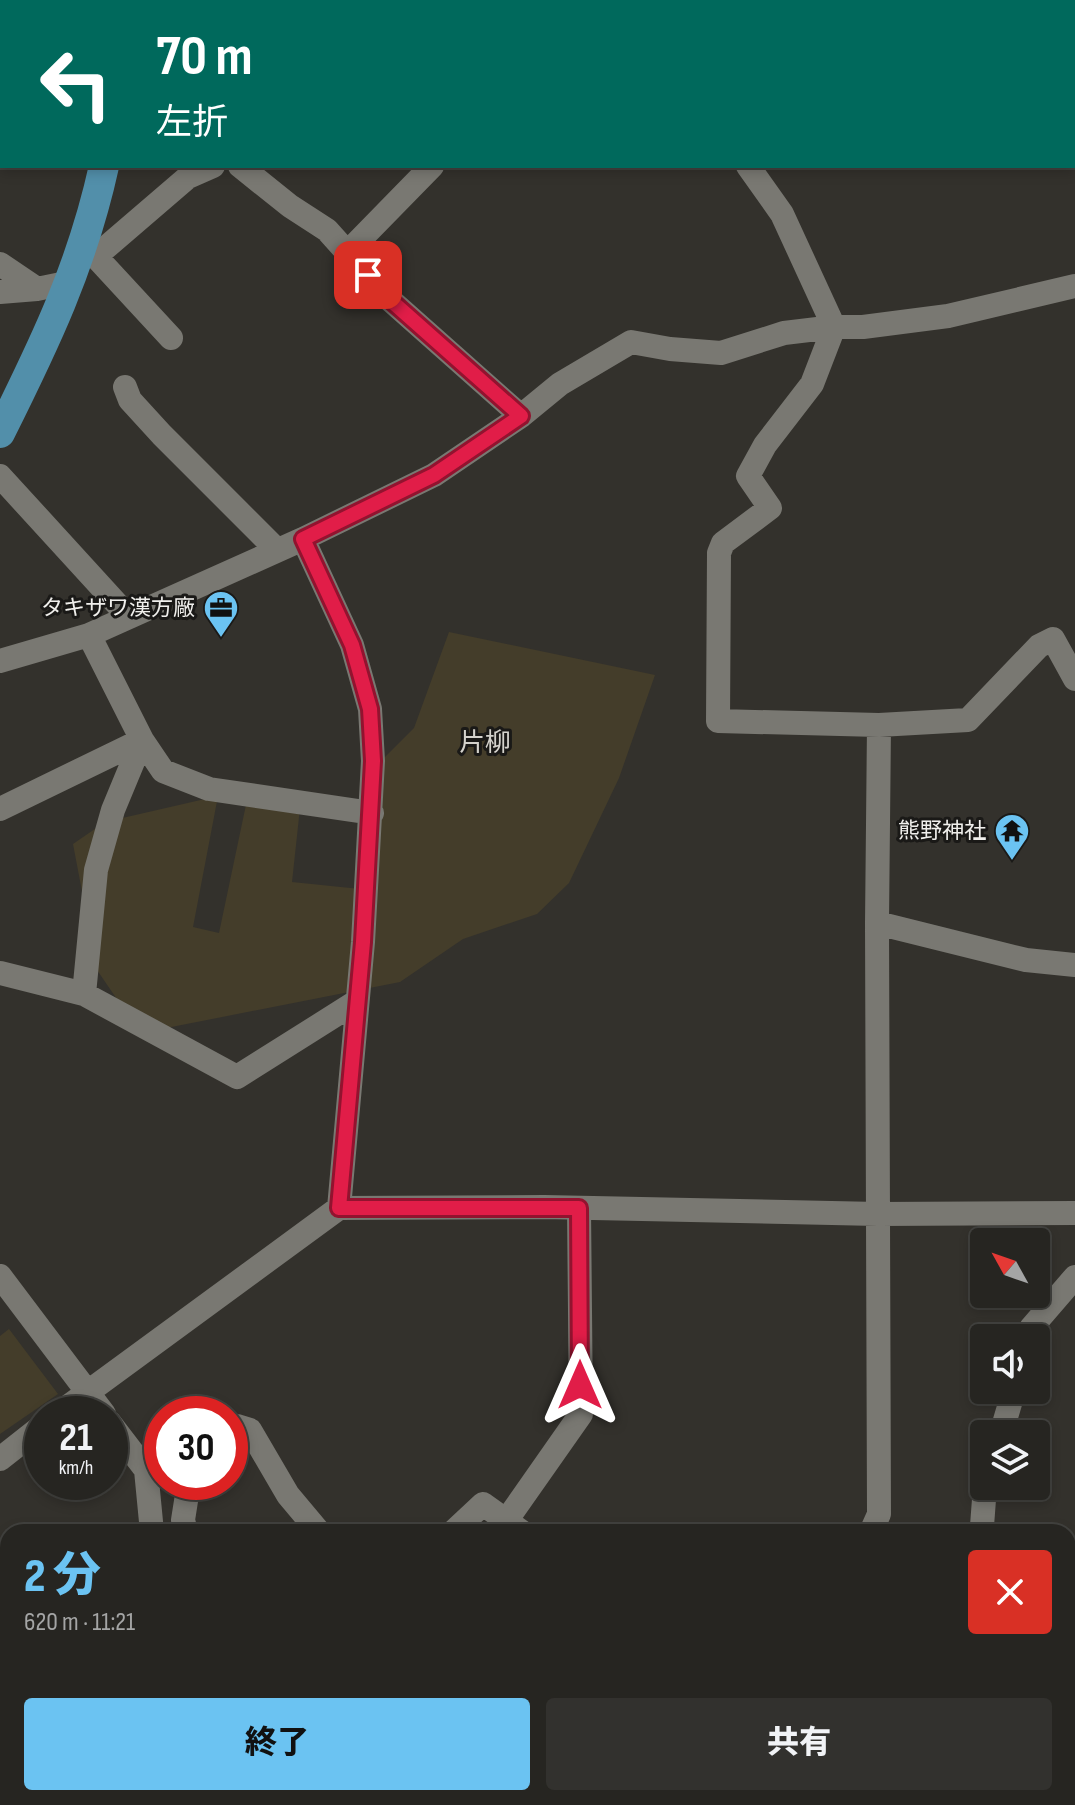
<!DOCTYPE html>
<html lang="ja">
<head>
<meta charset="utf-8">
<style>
	:root { --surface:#262521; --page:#32312e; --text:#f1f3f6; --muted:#a4a5a5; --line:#42423f; --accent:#6bc3f2 }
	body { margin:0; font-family:"Sofia Sans Condensed","Noto Sans JP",sans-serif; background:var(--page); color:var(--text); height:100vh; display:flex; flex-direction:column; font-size:30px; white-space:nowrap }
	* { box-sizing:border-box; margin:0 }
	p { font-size:26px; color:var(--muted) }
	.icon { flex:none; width:44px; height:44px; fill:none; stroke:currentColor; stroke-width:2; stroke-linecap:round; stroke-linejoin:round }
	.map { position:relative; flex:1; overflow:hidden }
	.panel { position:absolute; left:0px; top:1524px; width:1076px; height:282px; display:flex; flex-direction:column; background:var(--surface); border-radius:24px 24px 0 0; box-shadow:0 4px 12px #0003,0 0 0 2px var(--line) }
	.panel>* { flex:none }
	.guide { position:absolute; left:0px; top:0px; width:1076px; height:168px; box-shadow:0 4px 12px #0003,0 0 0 2px var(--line); background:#00695c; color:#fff; overflow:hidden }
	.needle { width:52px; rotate:310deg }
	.fabs { position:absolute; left:970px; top:1228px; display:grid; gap:16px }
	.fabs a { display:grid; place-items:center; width:80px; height:80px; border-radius:8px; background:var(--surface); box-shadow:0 4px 12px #0003,0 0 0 2px var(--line); font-size:40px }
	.speed { position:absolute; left:24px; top:1396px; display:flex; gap:16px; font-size:40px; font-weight:700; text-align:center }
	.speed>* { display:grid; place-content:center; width:104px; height:104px; border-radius:50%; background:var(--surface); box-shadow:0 4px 12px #0003,0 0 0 2px var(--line); line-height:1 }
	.speed small { font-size:20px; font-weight:400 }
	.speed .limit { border:12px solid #d22; background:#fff; color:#111 }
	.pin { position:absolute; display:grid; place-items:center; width:68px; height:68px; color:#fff; margin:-34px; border-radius:16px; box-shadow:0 4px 12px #0006 }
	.me { position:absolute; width:88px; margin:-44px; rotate:0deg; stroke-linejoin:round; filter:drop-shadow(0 0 6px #0008) }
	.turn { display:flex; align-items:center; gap:28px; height:168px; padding:0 24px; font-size:36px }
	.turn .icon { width:104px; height:104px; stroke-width:2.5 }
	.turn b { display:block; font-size:56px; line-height:68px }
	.round { display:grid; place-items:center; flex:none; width:84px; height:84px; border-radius:8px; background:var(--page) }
	.headline { display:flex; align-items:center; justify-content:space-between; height:136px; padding:0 24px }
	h1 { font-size:48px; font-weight:800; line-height:60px; color:var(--accent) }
	.cta { display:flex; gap:16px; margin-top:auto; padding:16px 24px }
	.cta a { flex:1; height:92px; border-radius:8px; background:var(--accent); color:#111; font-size:32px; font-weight:800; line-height:92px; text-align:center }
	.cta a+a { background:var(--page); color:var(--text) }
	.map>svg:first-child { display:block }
	.green { fill:#443d2a }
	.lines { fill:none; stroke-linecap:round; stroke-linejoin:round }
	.minor { stroke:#797872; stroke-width:24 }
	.major { stroke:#528faa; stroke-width:30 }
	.route-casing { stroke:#92132f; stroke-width:20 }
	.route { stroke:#e11d48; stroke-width:14 }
	.labels { text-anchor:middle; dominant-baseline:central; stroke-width:6; stroke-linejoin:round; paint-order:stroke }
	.poi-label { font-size:22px; fill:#f0efec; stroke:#1a1917; text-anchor:end }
	.quarter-label { font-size:26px; fill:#d4d2cc; stroke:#1a1917 }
</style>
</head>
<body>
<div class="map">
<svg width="1075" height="1805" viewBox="0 0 1075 1805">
	<rect width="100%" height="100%" fill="#33312c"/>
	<path class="green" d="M 449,632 L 655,675 L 619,778 L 569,883 L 537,914 L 463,939 L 400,982 L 146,1032 L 123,1008 L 97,970 L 73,844 L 105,822 L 218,796 L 193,927 L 219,933 L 247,800 L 300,808 L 292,882 L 370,890 L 384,758 L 414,728 Z
		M 9,1329 L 58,1394 L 0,1434 L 0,1336 Z"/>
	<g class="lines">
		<path class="minor" d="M 473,0 L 476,2
			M 554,2 L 555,0
			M 735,2 L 737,0
			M 0,94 L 2,95
			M 240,166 L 290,206 L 327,230 L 388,298 L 521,416
			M 748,166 L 782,214 L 834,327 L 812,384 L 765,445 L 748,476 L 770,508 L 723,543 L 719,553 L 718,721 L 879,725 L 968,720 L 1039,646 L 1053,639 L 1075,679
			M 86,246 L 171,338
			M 348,252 L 432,166
			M 96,256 L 188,177 L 213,166
			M 0,264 L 37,289
			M 0,292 L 37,289 L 71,282
			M 125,387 L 130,400 L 162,435 L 277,550
			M 0,476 L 127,615
			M 303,539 L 352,645 L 370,709 L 373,761 L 363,942 L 339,1208
			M 0,661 L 89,635 L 303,539 L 434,475 L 521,416 L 560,384 L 631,342 L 670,349 L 721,353 L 784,333 L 834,327 L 863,327 L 948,316 L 1075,286
			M 0,809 L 142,740 L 163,771 L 209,789 L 372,813
			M 877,923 L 1026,960 L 1075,965
			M 0,973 L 84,994 L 237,1077 L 356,1002
			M 84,994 L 96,870 L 113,810 L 142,740 L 89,635
			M 0,1276 L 104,1414
			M 1029,1338 L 1031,1328 L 1075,1277
			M 58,1414 L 339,1208 L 544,1207 L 878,1214 L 1075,1213
			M 110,1423 L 146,1470 L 152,1532
			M 230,1429 L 237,1426 L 250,1430 L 288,1495 L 319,1532
			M 1001,1434 L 1014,1390
			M 0,1459 L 42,1426
			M 506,1521 L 581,1414 L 579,1208
			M 186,1532 L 183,1520 L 189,1482
			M 453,1532 L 483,1504 L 522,1532
			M 871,1532 L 879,1514 L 877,923 L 879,725
			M 980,1532 L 982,1526 L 985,1486
			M 1068,1789 L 1075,1784
			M 224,1798 L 228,1805
			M 267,1798 L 270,1805
			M 969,1798 L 972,1805
			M 303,1805 L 306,1798
			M 659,1805 L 664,1798
			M 1046,1805 L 1056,1798"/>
		<path class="major" d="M 141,2 L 141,0
			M 0,433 C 45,343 82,266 104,166"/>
	</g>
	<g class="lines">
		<defs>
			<path id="route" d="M 368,275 L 388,298 L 521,416 L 434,475 L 303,539 L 352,645 L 370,709 L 373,761 L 363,942 L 339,1208 L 579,1208 L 580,1385"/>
		</defs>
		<use href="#route" class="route-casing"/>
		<use href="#route" class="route"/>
	</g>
	<defs>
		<symbol id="office-pin" viewBox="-11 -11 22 30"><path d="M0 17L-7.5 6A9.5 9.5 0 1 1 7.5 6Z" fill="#6bc3f2" stroke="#1a1917"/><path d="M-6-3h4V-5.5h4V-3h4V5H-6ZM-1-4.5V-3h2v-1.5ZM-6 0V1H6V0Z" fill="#111"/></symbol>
		<symbol id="temple-pin" viewBox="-11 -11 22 30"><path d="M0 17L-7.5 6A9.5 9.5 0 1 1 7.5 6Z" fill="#6bc3f2" stroke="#1a1917"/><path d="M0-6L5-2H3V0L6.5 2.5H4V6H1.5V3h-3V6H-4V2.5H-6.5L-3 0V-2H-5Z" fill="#111"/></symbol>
	</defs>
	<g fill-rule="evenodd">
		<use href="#office-pin" x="201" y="588" width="40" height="54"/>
		<use href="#temple-pin" x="992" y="811" width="40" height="54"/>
	</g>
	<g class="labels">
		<g class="poi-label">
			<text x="195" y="608">タキザワ漢方廠</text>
			<text x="986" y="831">熊野神社</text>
		</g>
		<g class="quarter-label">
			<text x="485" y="743">片柳</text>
		</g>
	</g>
</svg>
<div class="fabs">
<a><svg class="needle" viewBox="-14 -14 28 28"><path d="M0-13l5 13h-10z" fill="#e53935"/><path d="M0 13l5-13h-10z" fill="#a4a5a5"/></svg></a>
<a><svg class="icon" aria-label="sound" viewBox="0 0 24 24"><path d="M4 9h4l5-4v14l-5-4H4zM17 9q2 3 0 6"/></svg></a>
<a><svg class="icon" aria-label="layers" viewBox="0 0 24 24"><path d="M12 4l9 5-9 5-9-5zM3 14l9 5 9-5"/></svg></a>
</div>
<div class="speed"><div>21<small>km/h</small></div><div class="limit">30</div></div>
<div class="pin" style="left:368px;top:275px;background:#d93025"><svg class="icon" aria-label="arrive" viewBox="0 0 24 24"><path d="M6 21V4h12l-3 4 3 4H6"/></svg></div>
<svg class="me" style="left:580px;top:1385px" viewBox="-20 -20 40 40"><path d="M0-17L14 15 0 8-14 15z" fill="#e11d48" stroke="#fff" stroke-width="4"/></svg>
<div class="guide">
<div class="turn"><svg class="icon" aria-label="left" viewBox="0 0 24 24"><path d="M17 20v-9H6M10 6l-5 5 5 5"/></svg><div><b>70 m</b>左折</div></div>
</div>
<section class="panel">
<div class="headline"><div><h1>2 分</h1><p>620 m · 11:21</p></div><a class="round" style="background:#d93025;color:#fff"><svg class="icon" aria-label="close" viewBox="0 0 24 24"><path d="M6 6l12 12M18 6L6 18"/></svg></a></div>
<div class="cta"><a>終了</a><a>共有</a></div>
</section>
</div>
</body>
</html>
